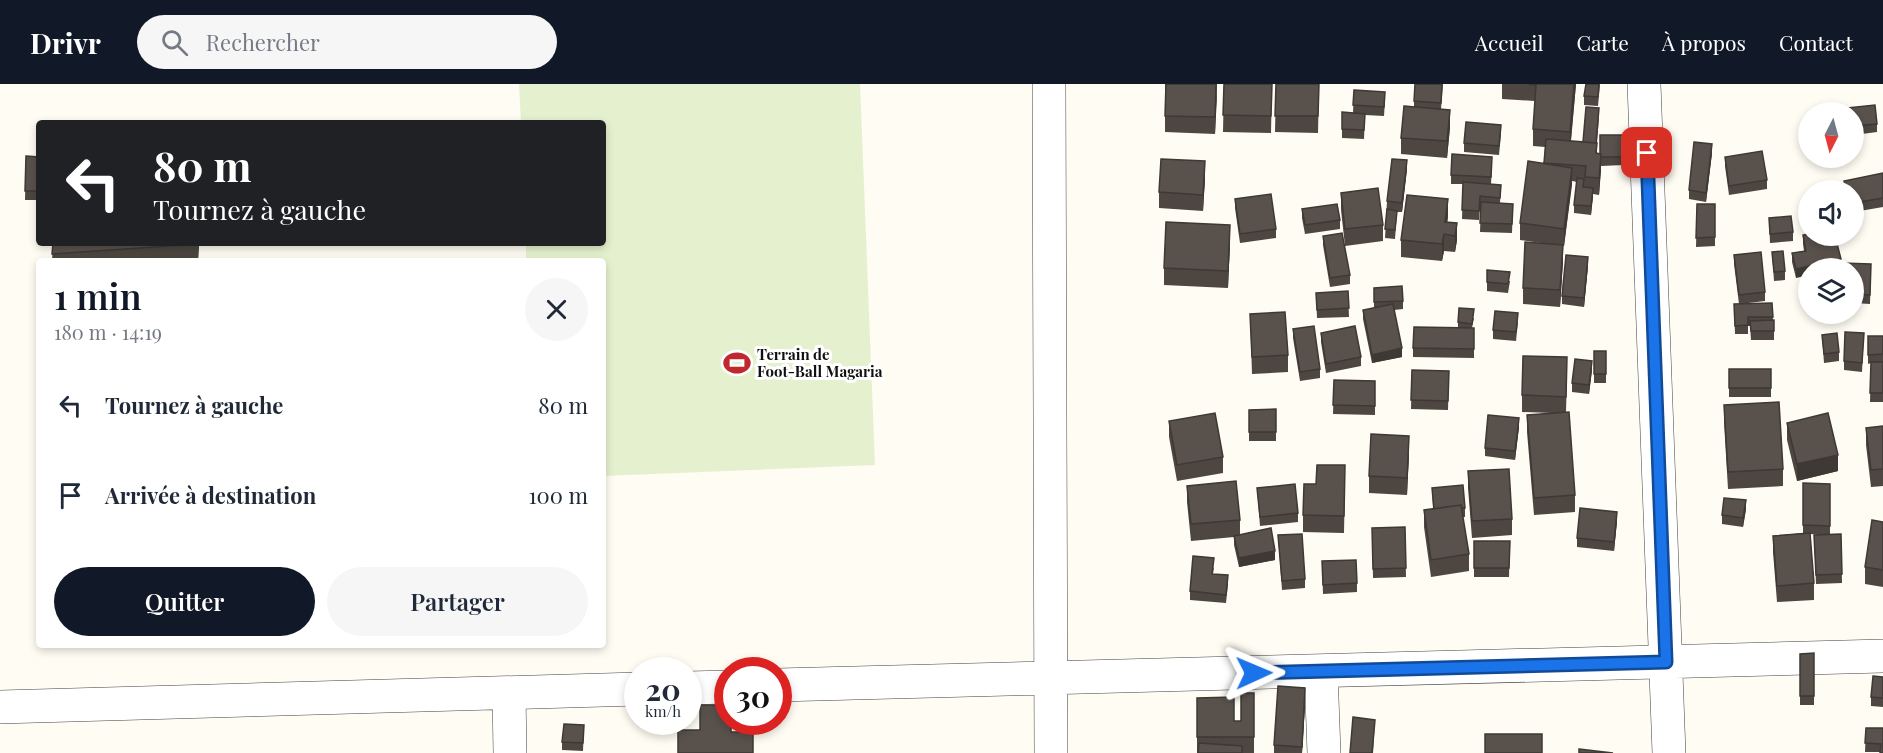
<!DOCTYPE html>
<html lang="fr">
<head>
<meta charset="utf-8">
<style>
	:root { --surface:#fff; --page:#f6f6f7; --text:#1f2937; --muted:#747a83; --accent:#111827 }
	body { margin:0; font-family:"Playfair Display",serif; background:var(--page); color:var(--text); height:100vh; display:flex; flex-direction:column; font-size:22px; white-space:nowrap }
	* { box-sizing:border-box; margin:0 }
	p { font-size:20px; color:var(--muted) }
	.icon { flex:none; width:33px; height:33px; fill:none; stroke:currentColor; stroke-width:2; stroke-linecap:round; stroke-linejoin:round }
	.map { position:relative; flex:1; overflow:hidden }
	.sheet { position:absolute; left:36px; top:174px; width:570px; height:390px; display:flex; flex-direction:column; background:var(--surface); border-radius:6px; box-shadow:0 3px 9px #0003 }
	.sheet>* { flex:none }
	.guide { position:absolute; left:36px; top:36px; width:570px; height:126px; border-radius:6px; box-shadow:0 3px 9px #0003; background:#202124; color:#fff; overflow:hidden }
	.needle { width:39px; rotate:186deg }
	.controls { position:absolute; left:1798px; top:18px; display:grid; gap:12px }
	.controls a { display:grid; place-items:center; width:66px; height:66px; border-radius:50%; background:var(--surface); box-shadow:0 3px 9px #0003; font-size:30px }
	.speed { position:absolute; left:624px; top:573px; display:flex; gap:12px; font-size:30px; font-weight:700; text-align:center }
	.speed>* { display:grid; place-content:center; width:78px; height:78px; border-radius:50%; background:var(--surface); box-shadow:0 3px 9px #0003; line-height:1 }
	.speed small { font-size:15px; font-weight:400 }
	.speed .limit { border:9px solid #d22; background:#fff; color:#111 }
	.pin { position:absolute; display:grid; place-items:center; width:51px; height:51px; color:#fff; margin:-26px; border-radius:12px; box-shadow:0 3px 9px #0006 }
	.me { position:absolute; width:66px; margin:-33px; rotate:89deg; stroke-linejoin:round; filter:drop-shadow(0 0 4px #0008) }
	.turn { display:flex; align-items:center; gap:21px; height:126px; padding:0 18px; font-size:27px }
	.turn .icon { width:78px; height:78px; stroke-width:2.5 }
	.turn b { display:block; font-size:42px; line-height:51px }
	.round { display:grid; place-items:center; flex:none; width:63px; height:63px; border-radius:32px; background:var(--page) }
	.summary { display:flex; align-items:center; justify-content:space-between; height:102px; padding:0 18px }
	h1 { font-size:36px; font-weight:600; line-height:45px; color:var(--accent) }
	.cta { display:flex; gap:12px; margin-top:auto; padding:12px 18px }
	.cta a { flex:1; height:69px; border-radius:36px; background:var(--accent); color:#fff; font-size:24px; font-weight:600; line-height:69px; text-align:center }
	.cta a+a { background:var(--page); color:var(--text) }
	ul { padding:0; list-style:none }
	li { display:flex; align-items:center; gap:18px; height:90px; padding:0 18px }
	li div { flex:1 }
	li b { display:block; font-size:22px }
	li em { font-style:normal }
	header { display:flex; align-items:center; gap:36px; box-sizing:border-box; height:84px; padding:0 30px; background:var(--accent); color:#fff }
	header strong { font-size:28px }
	nav { display:flex; gap:33px; margin-inline-start:auto; font-size:21px }
	.search { width:420px; height:54px; background:var(--page); display:flex; align-items:center; gap:15px; box-sizing:border-box; padding:0 21px; border-radius:33px; color:var(--muted); font-size:22px }
	.map>svg:first-child { display:block }
	.pitch { fill:#e5f1ce }
	.lines { fill:none; stroke-linecap:round; stroke-linejoin:round }
	.minor-casing { stroke:#434343; stroke-width:34 }
	.minor { stroke:#fff; stroke-width:33 }
	.wall { fill:#4d4641 }
	.shaded-wall { fill:#3e3935 }
	.building { fill:#59514c; stroke:#3e3935; stroke-width:1.5 }
	.route-casing { stroke:#114b97; stroke-width:15 }
	.route { stroke:#1a73e8; stroke-width:10 }
	.labels { text-anchor:middle; dominant-baseline:central; stroke-width:6; stroke-linejoin:round; paint-order:stroke }
	.poi-label { font-size:15px; font-weight:bold; fill:#101010; stroke:#fff; text-anchor:start }
</style>
</head>
<body>
<header>
<strong>Drivr</strong>
<div class="search"><svg class="icon" aria-label="search" viewBox="0 0 24 24"><circle cx="10" cy="10" r="6"/><path d="M15 15l6 6"/></svg>Rechercher</div>
<nav><a>Accueil</a><a>Carte</a><a>À propos</a><a>Contact</a></nav>
</header>
<div class="map">
<svg width="1883" height="669" viewBox="0 0 1883 669">
	<rect width="100%" height="100%" fill="#fffcf3"/>
	<path class="pitch" d="M 519,0 L 860,0 L 875,381 L 603,392 L 603,177 L 526,177 L 526,159 L 603,159 L 603,39 L 521,39 Z"/>
	<g class="lines">
		<defs>
			<path id="minor" d="M 1049,0 L 1051,669
				M 1644,0 L 1669,669
				M 1321,587 L 1324,669
				M 778,601 L 1883,572
				M 688,604 L 728,603
				M 509,609 L 510,669
				M 0,623 L 638,605"/>
		</defs>
		<use href="#minor" class="minor-casing"/>
		<use href="#minor" class="minor"/>
	</g>
	<path class="wall" d="M 1165,0 L 1217,0 L 1215,50 L 1165,48 Z
		M 1224,0 L 1272,0 L 1271,49 L 1223,48 Z
		M 1276,0 L 1319,0 L 1318,49 L 1275,48 Z
		M 1443,0 L 1441,25 L 1450,43 L 1447,74 L 1401,70 L 1401,54 L 1414,23 L 1414,17 Z
		M 1502,0 L 1576,0 L 1571,57 L 1583,58 L 1599,33 L 1597,59 L 1597,70 L 1600,70 L 1623,51 L 1624,81 L 1601,82 L 1599,111 L 1593,110 L 1591,131 L 1574,129 L 1574,121 L 1577,98 L 1572,97 L 1564,162 L 1563,162 L 1563,177 L 1560,223 L 1523,220 L 1523,204 L 1541,159 L 1520,156 L 1520,139 L 1544,80 L 1545,63 L 1533,62 L 1533,45 L 1535,17 L 1502,15 Z
		M 1600,0 L 1598,22 L 1584,21 L 1584,12 Z
		M 1354,6 L 1385,17 L 1384,32 L 1365,31 L 1364,55 L 1342,54 L 1342,28 L 1353,29 Z
		M 1854,28 L 1877,40 L 1877,48 L 1854,51 Z
		M 1501,50 L 1499,71 L 1464,68 L 1464,59 Z
		M 1712,69 L 1706,118 L 1689,115 L 1689,106 Z
		M 26,72 L 39,73 L 39,116 L 25,116 Z
		M 1725,73 L 1767,96 L 1767,105 L 1729,111 L 1725,82 Z
		M 1492,82 L 1491,100 L 1501,101 L 1500,119 L 1513,120 L 1512,149 L 1480,148 L 1481,121 L 1480,121 L 1479,136 L 1462,135 L 1463,100 L 1451,100 L 1451,91 Z
		M 1407,85 L 1402,128 L 1397,128 L 1395,155 L 1385,154 L 1387,117 Z
		M 1883,89 L 1883,123 L 1854,128 L 1854,106 L 1844,106 L 1844,97 Z
		M 1205,94 L 1203,127 L 1159,124 L 1159,108 Z
		M 1341,109 L 1383,141 L 1383,157 L 1345,162 L 1341,126 Z
		M 1235,115 L 1276,145 L 1276,154 L 1240,159 L 1235,124 Z
		M 1697,120 L 1715,120 L 1715,162 L 1696,163 Z
		M 1302,125 L 1340,136 L 1340,145 L 1305,150 L 1302,134 Z
		M 1448,132 L 1447,138 L 1457,139 L 1457,156 L 1455,168 L 1444,167 L 1442,177 L 1401,173 L 1401,156 Z
		M 1769,134 L 1793,148 L 1793,157 L 1770,159 Z
		M 1803,151 L 1841,175 L 1809,184 L 1796,194 L 1792,178 L 1792,169 L 1804,167 L 1803,160 Z
		M 1323,152 L 1350,191 L 1350,200 L 1330,203 L 1323,161 Z
		M 1230,158 L 1228,204 L 1164,201 L 1164,184 Z
		M 53,159 L 199,159 L 198,177 L 52,177 Z
		M 1772,168 L 1785,187 L 1785,196 L 1774,197 Z
		M 1734,171 L 1765,208 L 1765,217 L 1740,220 L 1772,219 L 1773,236 L 1774,236 L 1774,256 L 1751,256 L 1750,242 L 1748,242 L 1748,250 L 1735,250 L 1734,220 L 1739,220 L 1734,180 Z
		M 1871,180 L 1870,220 L 1854,219 L 1854,184 Z
		M 1588,182 L 1584,223 L 1562,220 L 1562,212 Z
		M 1510,197 L 1508,209 L 1487,207 L 1487,198 Z
		M 1374,204 L 1403,217 L 1403,225 L 1394,226 L 1402,273 L 1372,279 L 1363,235 L 1363,226 L 1374,224 Z
		M 1348,207 L 1349,233 L 1317,234 L 1316,209 Z
		M 1250,230 L 1288,271 L 1288,288 L 1252,290 Z
		M 1474,234 L 1472,244 L 1474,244 L 1474,274 L 1413,273 L 1413,264 L 1458,244 L 1458,238 Z
		M 1518,238 L 1516,257 L 1493,255 L 1493,246 Z
		M 1293,245 L 1320,285 L 1320,294 L 1300,297 L 1293,254 Z
		M 1321,249 L 1361,273 L 1361,282 L 1326,289 L 1321,258 Z
		M 1864,249 L 1862,288 L 1844,286 L 1844,277 Z
		M 1822,251 L 1839,268 L 1839,277 L 1824,279 Z
		M 1868,252 L 1883,252 L 1883,318 L 1870,318 L 1871,279 L 1868,280 Z
		M 1594,267 L 1606,267 L 1606,299 L 1594,299 Z
		M 1729,285 L 1771,285 L 1771,313 L 1729,313 Z
		M 1412,286 L 1449,287 L 1448,326 L 1411,325 Z
		M 1592,286 L 1589,310 L 1572,308 L 1572,299 Z
		M 1567,290 L 1566,328 L 1575,411 L 1575,428 L 1534,431 L 1527,348 L 1527,331 L 1552,329 L 1522,328 L 1522,311 Z
		M 1334,296 L 1375,297 L 1375,331 L 1333,330 Z
		M 1724,321 L 1783,385 L 1783,402 L 1728,405 L 1724,338 Z
		M 1276,325 L 1276,357 L 1249,357 L 1249,326 Z
		M 1169,337 L 1223,373 L 1223,389 L 1177,397 L 1169,353 Z
		M 1787,339 L 1838,387 L 1797,397 L 1787,356 Z
		M 1883,342 L 1883,402 L 1871,403 L 1866,361 L 1866,344 Z
		M 1519,343 L 1515,376 L 1485,372 L 1485,364 Z
		M 1409,369 L 1407,411 L 1369,409 L 1369,392 Z
		M 1468,387 L 1512,435 L 1512,451 L 1472,454 L 1468,404 Z
		M 1345,398 L 1344,449 L 1303,448 L 1303,431 Z
		M 1803,399 L 1830,400 L 1830,450 L 1841,450 L 1842,499 L 1816,500 L 1814,451 L 1822,451 L 1810,450 L 1814,499 L 1814,516 L 1777,518 L 1773,468 L 1773,452 L 1803,449 Z
		M 1187,402 L 1240,436 L 1240,450 L 1275,476 L 1239,483 L 1234,461 L 1234,453 L 1191,457 L 1187,418 Z
		M 1257,404 L 1298,429 L 1298,438 L 1260,442 Z
		M 1432,404 L 1465,424 L 1465,433 L 1463,433 L 1469,470 L 1469,487 L 1431,493 L 1424,443 L 1424,426 L 1433,425 Z
		M 1746,425 L 1743,443 L 1722,440 L 1722,431 Z
		M 1617,437 L 1614,467 L 1577,463 L 1577,454 Z
		M 1883,438 L 1883,503 L 1865,500 L 1865,483 Z
		M 1405,443 L 1406,493 L 1373,494 L 1372,444 Z
		M 1278,451 L 1305,495 L 1305,504 L 1282,506 Z
		M 1474,457 L 1510,457 L 1509,493 L 1474,493 Z
		M 1322,477 L 1357,499 L 1357,508 L 1323,510 Z
		M 1214,483 L 1213,490 L 1228,500 L 1226,519 L 1190,516 L 1190,507 Z
		M 1814,569 L 1814,621 L 1800,621 L 1800,570 Z
		M 1883,593 L 1883,623 L 1871,622 L 1871,613 Z
		M 1254,609 L 1254,669 L 1197,669 L 1197,614 L 1234,637 L 1241,637 Z
		M 1305,621 L 1302,669 L 1274,669 L 1274,661 Z
		M 584,641 L 583,667 L 562,666 L 562,658 Z
		M 1866,644 L 1883,644 L 1880,668 L 1865,668 Z"/>
	<path class="shaded-wall" d="M 1217,0 L 1217,12 L 1215,50 L 1215,33 Z
		M 1574,0 L 1576,0 L 1570,65 L 1570,48 Z
		M 1450,26 L 1450,43 L 1447,74 L 1447,57 Z
		M 1712,60 L 1712,69 L 1706,118 L 1706,109 Z
		M 1601,70 L 1601,87 L 1599,111 L 1599,94 Z
		M 1407,76 L 1407,85 L 1402,128 L 1402,119 Z
		M 1205,77 L 1205,94 L 1203,127 L 1203,111 Z
		M 1572,84 L 1572,101 L 1564,162 L 1564,145 Z
		M 1593,104 L 1593,113 L 1591,131 L 1591,122 Z
		M 1448,115 L 1448,132 L 1446,151 L 1445,138 Z
		M 1457,139 L 1457,156 L 1455,168 L 1455,152 Z
		M 1230,141 L 1230,158 L 1228,204 L 1228,187 Z
		M 1444,150 L 1444,167 L 1442,177 L 1442,160 Z
		M 198,159 L 199,159 L 198,177 Z
		M 1563,161 L 1563,177 L 1560,223 L 1560,206 Z
		M 1588,173 L 1588,182 L 1584,223 L 1584,214 Z
		M 1841,175 L 1841,184 L 1809,184 L 1809,191 L 1796,194 L 1796,185 Z
		M 1402,264 L 1402,273 L 1372,279 L 1372,271 Z
		M 1592,277 L 1592,286 L 1589,310 L 1589,301 Z
		M 1519,334 L 1519,343 L 1515,376 L 1515,367 Z
		M 1409,352 L 1409,369 L 1407,411 L 1407,394 Z
		M 1838,371 L 1838,387 L 1797,397 L 1797,380 Z
		M 1746,416 L 1746,425 L 1743,443 L 1743,434 Z
		M 1617,428 L 1617,437 L 1614,467 L 1614,458 Z
		M 1275,467 L 1275,476 L 1239,483 L 1239,474 Z
		M 1305,604 L 1305,621 L 1302,669 L 1302,663 Z
		M 1375,636 L 1373,669 L 1372,669 Z"/>
	<path class="building" d="M 1166,0 L 1216,0 L 1215,33 L 1165,32 Z
		M 1224,0 L 1272,0 L 1271,32 L 1223,31 Z
		M 1276,0 L 1319,0 L 1318,32 L 1275,32 Z
		M 1415,0 L 1442,0 L 1441,19 L 1414,17 Z
		M 1528,0 L 1574,0 L 1570,48 L 1533,45 L 1536,1 Z
		M 1586,0 L 1599,0 L 1598,13 L 1584,12 Z
		M 1354,6 L 1385,8 L 1384,23 L 1353,21 Z
		M 1875,21 L 1877,40 L 1854,42 L 1854,28 L 1838,28 L 1838,25 Z
		M 1404,22 L 1450,26 L 1447,57 L 1401,54 Z
		M 1586,23 L 1599,24 L 1596,59 L 1583,58 Z
		M 1342,28 L 1365,30 L 1364,46 L 1342,45 Z
		M 1466,38 L 1501,41 L 1499,62 L 1464,59 Z
		M 1600,51 L 1623,51 L 1624,73 L 1601,73 L 1601,70 L 1600,70 Z
		M 1546,55 L 1597,59 L 1596,69 L 1601,70 L 1599,94 L 1585,93 L 1586,82 L 1544,79 Z
		M 1694,58 L 1712,60 L 1706,109 L 1689,106 Z
		M 1762,67 L 1767,96 L 1729,102 L 1725,73 Z
		M 1452,70 L 1492,73 L 1491,93 L 1451,91 Z
		M 26,72 L 39,73 L 39,107 L 25,107 Z
		M 1161,75 L 1205,77 L 1203,111 L 1159,108 Z
		M 1392,75 L 1407,76 L 1402,119 L 1387,117 Z
		M 1528,77 L 1572,84 L 1564,145 L 1520,139 Z
		M 1883,89 L 1883,114 L 1854,119 L 1854,106 L 1846,106 L 1844,97 Z
		M 1577,94 L 1584,95 L 1583,103 L 1593,104 L 1591,122 L 1574,121 Z
		M 1463,98 L 1501,101 L 1500,114 L 1480,112 L 1479,127 L 1462,126 Z
		M 1378,104 L 1383,141 L 1345,145 L 1341,109 Z
		M 1271,110 L 1276,145 L 1240,150 L 1235,115 Z
		M 1407,111 L 1448,115 L 1445,138 L 1457,139 L 1455,152 L 1444,150 L 1442,160 L 1401,156 Z
		M 1481,118 L 1513,120 L 1512,140 L 1480,139 Z
		M 1337,120 L 1340,136 L 1305,141 L 1302,125 Z
		M 1697,120 L 1715,120 L 1715,153 L 1696,154 Z
		M 1387,125 L 1397,127 L 1395,146 L 1385,145 Z
		M 1791,132 L 1793,148 L 1770,150 L 1769,134 Z
		M 1166,138 L 1230,141 L 1228,187 L 1164,184 Z
		M 1342,149 L 1350,191 L 1330,194 L 1323,152 Z
		M 1809,150 L 1809,152 L 1835,152 L 1841,175 L 1796,185 L 1792,169 L 1806,167 L 1803,151 Z
		M 1525,158 L 1563,161 L 1560,206 L 1523,204 Z
		M 53,159 L 198,159 L 198,160 L 52,170 Z
		M 1783,167 L 1785,187 L 1774,188 L 1772,168 Z
		M 1761,168 L 1765,208 L 1739,211 L 1734,171 Z
		M 1566,171 L 1588,173 L 1584,214 L 1562,212 Z
		M 1841,179 L 1871,180 L 1870,211 L 1854,210 L 1854,184 L 1841,184 Z
		M 1487,186 L 1510,188 L 1508,200 L 1487,198 Z
		M 1402,202 L 1403,217 L 1374,218 L 1374,204 Z
		M 1348,207 L 1349,224 L 1317,226 L 1316,209 Z
		M 1772,219 L 1773,233 L 1748,233 L 1748,241 L 1735,242 L 1734,220 Z
		M 1393,220 L 1402,264 L 1372,271 L 1363,226 Z
		M 1459,224 L 1474,225 L 1472,240 L 1458,238 Z
		M 1495,227 L 1518,229 L 1516,248 L 1493,246 Z
		M 1285,228 L 1288,271 L 1252,273 L 1250,230 Z
		M 1774,236 L 1774,247 L 1751,247 L 1750,237 Z
		M 1314,242 L 1320,285 L 1300,288 L 1293,245 Z
		M 1355,242 L 1361,273 L 1326,280 L 1321,249 Z
		M 1414,243 L 1474,244 L 1474,265 L 1413,264 Z
		M 1845,248 L 1864,249 L 1862,279 L 1844,277 Z
		M 1837,249 L 1839,268 L 1824,270 L 1822,251 Z
		M 1868,252 L 1883,252 L 1883,270 L 1868,271 Z
		M 1594,267 L 1606,267 L 1606,290 L 1594,290 Z
		M 1523,272 L 1567,273 L 1566,313 L 1522,311 Z
		M 1575,275 L 1592,277 L 1589,301 L 1572,299 Z
		M 1871,278 L 1883,278 L 1883,309 L 1870,309 Z
		M 1729,285 L 1771,285 L 1771,304 L 1729,304 Z
		M 1412,286 L 1449,287 L 1448,317 L 1411,316 Z
		M 1334,296 L 1375,297 L 1375,322 L 1333,321 Z
		M 1779,318 L 1783,385 L 1728,388 L 1724,321 Z
		M 1276,325 L 1276,348 L 1249,348 L 1249,326 Z
		M 1569,328 L 1575,411 L 1534,414 L 1527,331 Z
		M 1215,329 L 1223,373 L 1177,381 L 1169,337 Z
		M 1828,329 L 1838,371 L 1797,380 L 1787,339 Z
		M 1488,331 L 1519,334 L 1515,367 L 1485,364 Z
		M 1883,342 L 1883,385 L 1871,386 L 1866,344 Z
		M 1371,350 L 1409,352 L 1407,394 L 1369,392 Z
		M 1317,381 L 1345,381 L 1344,432 L 1303,431 L 1304,400 L 1316,400 Z
		M 1509,385 L 1512,435 L 1472,437 L 1468,387 Z
		M 1236,397 L 1240,436 L 1191,440 L 1187,402 Z
		M 1803,399 L 1830,400 L 1830,442 L 1803,441 Z
		M 1295,400 L 1298,429 L 1260,433 L 1257,404 Z
		M 1463,401 L 1465,424 L 1462,424 L 1461,421 L 1434,425 L 1432,404 Z
		M 1724,414 L 1746,416 L 1743,434 L 1722,431 Z
		M 1461,421 L 1469,470 L 1431,476 L 1424,426 Z
		M 1580,424 L 1617,428 L 1614,458 L 1577,454 Z
		M 1872,436 L 1883,438 L 1883,486 L 1865,483 Z
		M 1405,443 L 1406,484 L 1373,485 L 1372,444 Z
		M 1271,444 L 1275,467 L 1239,474 L 1234,452 Z
		M 1810,449 L 1814,499 L 1777,502 L 1773,452 Z
		M 1302,450 L 1305,495 L 1282,497 L 1278,451 Z
		M 1841,450 L 1842,490 L 1816,491 L 1814,451 Z
		M 1474,457 L 1510,457 L 1509,484 L 1474,484 Z
		M 1193,472 L 1214,474 L 1212,490 L 1228,491 L 1226,511 L 1190,507 Z
		M 1356,476 L 1357,499 L 1323,501 L 1322,477 Z
		M 1814,569 L 1814,612 L 1800,612 L 1800,570 Z
		M 1873,592 L 1883,593 L 1883,614 L 1871,613 Z
		M 1278,602 L 1305,604 L 1302,663 L 1274,661 Z
		M 1241,609 L 1254,609 L 1254,653 L 1197,653 L 1197,614 L 1234,613 L 1234,637 L 1241,637 Z
		M 700,621 L 728,621 L 728,638 L 731,638 L 731,648 L 753,648 L 753,669 L 678,669 L 678,646 L 700,646 Z
		M 1353,633 L 1375,636 L 1372,669 L 1350,669 Z
		M 564,640 L 584,641 L 583,659 L 562,658 Z
		M 1866,644 L 1883,644 L 1883,669 L 1880,669 L 1881,660 L 1865,659 Z
		M 1485,650 L 1542,650 L 1542,669 L 1485,669 Z
		M 1199,659 L 1242,662 L 1242,669 L 1198,669 Z
		M 1579,665 L 1613,669 L 1579,669 Z"/>
	<g class="lines">
		<defs>
			<path id="route" d="M 1254,589 L 1666,578 L 1647,69"/>
		</defs>
		<use href="#route" class="route-casing"/>
		<use href="#route" class="route"/>
	</g>
	<defs>
		<symbol id="stadium-bare" viewBox="-9 -9 18 18"><path d="M0-5a6.5 5 0 1 0 0 10a6.5 5 0 1 0 0-10ZM-3.5-1.8h7v3.6h-7Z" fill="#c0282f" stroke="#fff" stroke-width="2.5" paint-order="stroke"/></symbol>
	</defs>
	<g fill-rule="evenodd">
		<use href="#stadium-bare" x="718" y="260" width="38" height="38"/>
	</g>
	<g class="labels">
		<g class="poi-label">
			<text x="757" y="270">Terrain de<tspan x="757" dy="17">Foot-Ball Magaria</tspan></text>
		</g>
	</g>
</svg>
<div class="controls">
<a><svg class="needle" viewBox="-14 -14 28 28"><path d="M0-13l5 13h-10z" fill="#e53935"/><path d="M0 13l5-13h-10z" fill="#747a83"/></svg></a>
<a><svg class="icon" aria-label="sound" viewBox="0 0 24 24"><path d="M4 9h4l5-4v14l-5-4H4zM17 9q2 3 0 6"/></svg></a>
<a><svg class="icon" aria-label="layers" viewBox="0 0 24 24"><path d="M12 4l9 5-9 5-9-5zM3 14l9 5 9-5"/></svg></a>
</div>
<div class="speed"><div>20<small>km/h</small></div><div class="limit">30</div></div>
<div class="pin" style="left:1647px;top:69px;background:#d93025"><svg class="icon" aria-label="arrive" viewBox="0 0 24 24"><path d="M6 21V4h12l-3 4 3 4H6"/></svg></div>
<svg class="me" style="left:1254px;top:589px" viewBox="-20 -20 40 40"><path d="M0-17L14 15 0 8-14 15z" fill="#1a73e8" stroke="#fff" stroke-width="4"/></svg>
<div class="guide">
<div class="turn"><svg class="icon" aria-label="left" viewBox="0 0 24 24"><path d="M17 20v-9H6M10 6l-5 5 5 5"/></svg><div><b>80 m</b>Tournez à gauche</div></div>
</div>
<section class="sheet">
<div class="summary"><div><h1>1 min</h1><p>180 m · 14:19</p></div><a class="round"><svg class="icon" aria-label="close" viewBox="0 0 24 24"><path d="M6 6l12 12M18 6L6 18"/></svg></a></div>
<ul>
<li><svg class="icon" aria-label="left" viewBox="0 0 24 24"><path d="M17 20v-9H6M10 6l-5 5 5 5"/></svg><div><b>Tournez à gauche</b></div><em>80 m</em></li>
<li><svg class="icon" aria-label="arrive" viewBox="0 0 24 24"><path d="M6 21V4h12l-3 4 3 4H6"/></svg><div><b>Arrivée à destination</b></div><em>100 m</em></li>
</ul>
<div class="cta"><a>Quitter</a><a>Partager</a></div>
</section>
</div>
</body>
</html>
